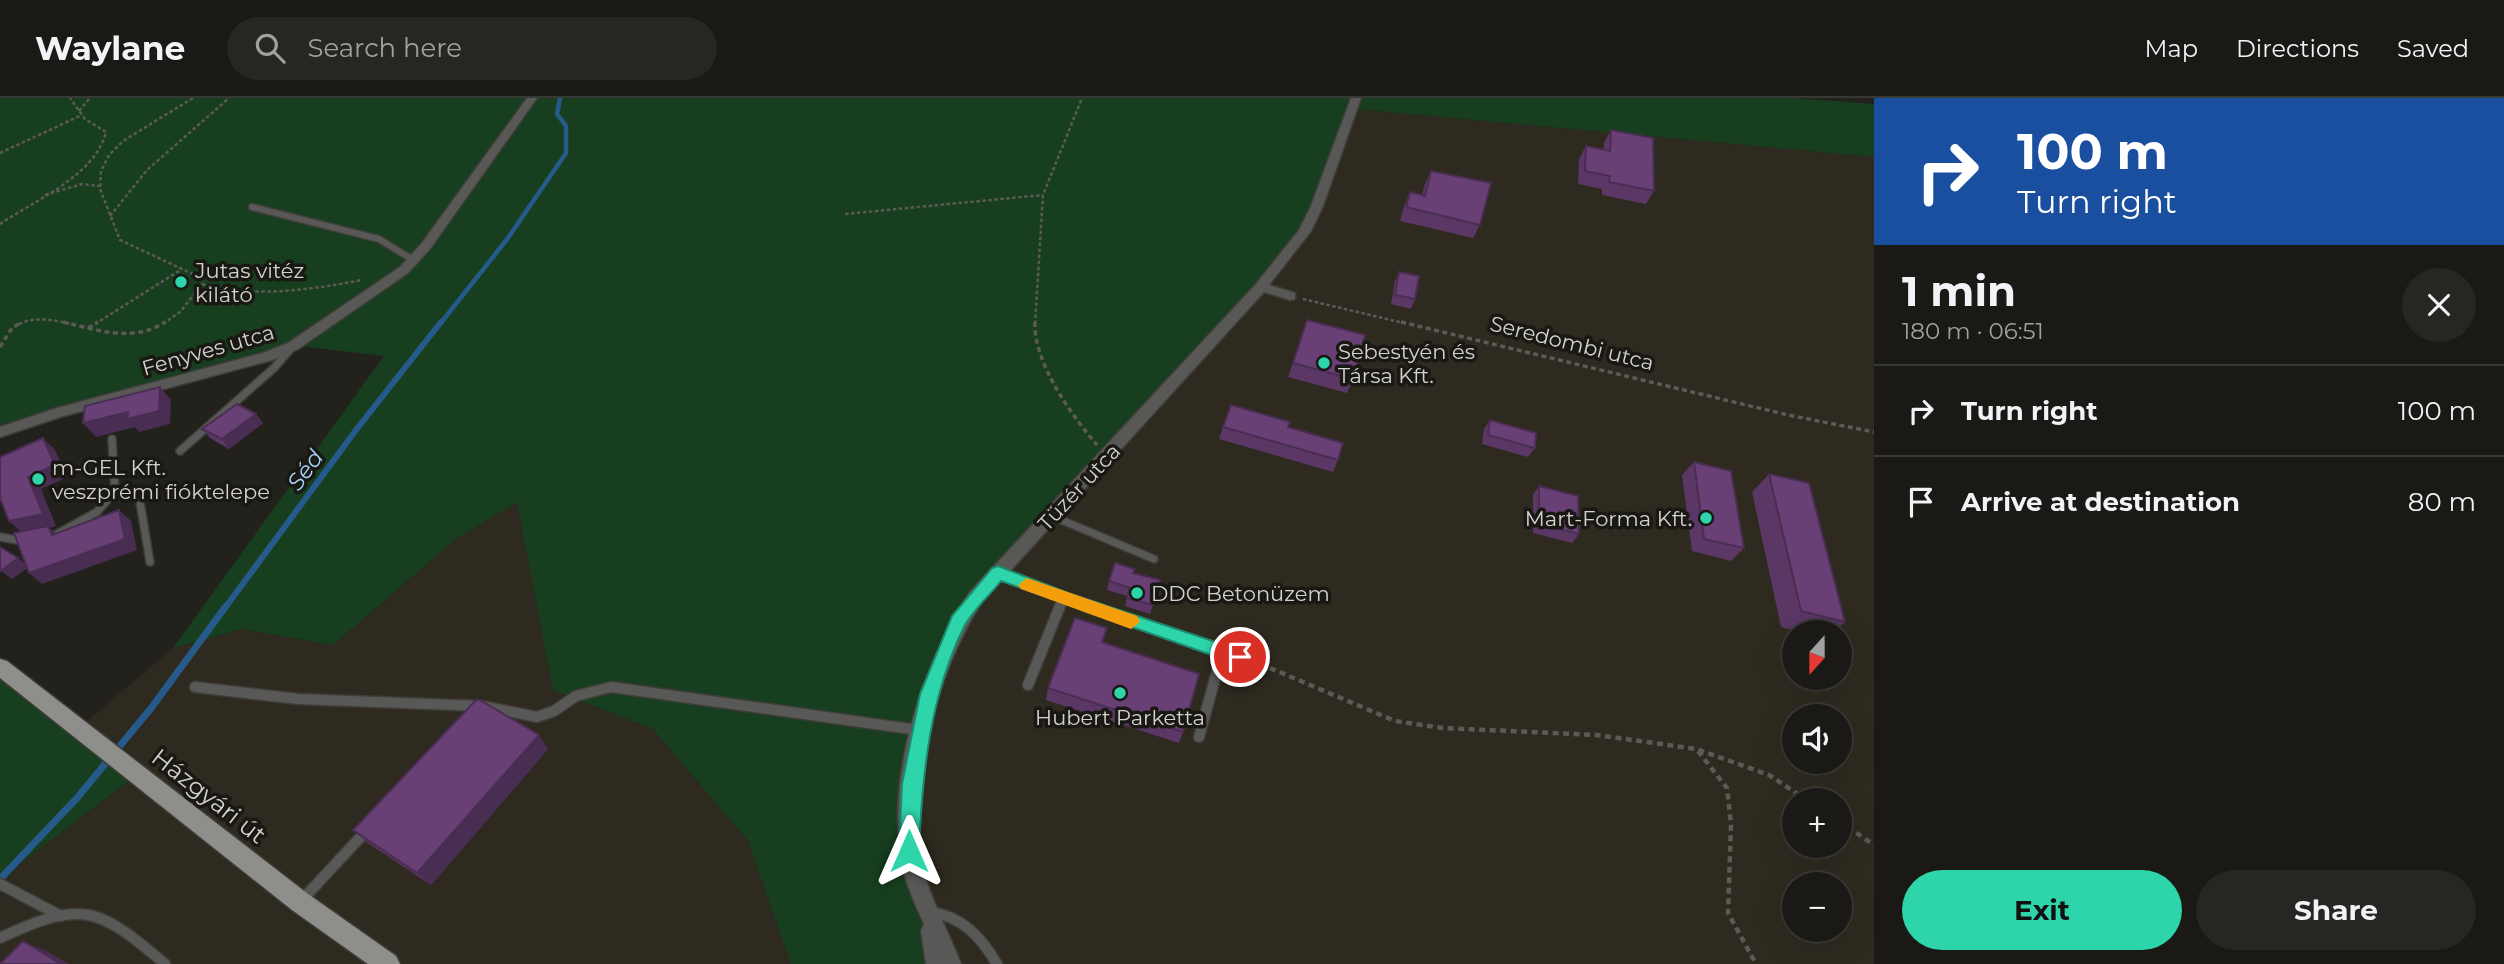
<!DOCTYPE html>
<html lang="en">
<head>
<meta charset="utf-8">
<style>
	:root { --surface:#1a1915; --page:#272622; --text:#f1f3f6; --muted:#9fa0a0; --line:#383834; --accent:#2ed4aa }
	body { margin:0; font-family:Montserrat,sans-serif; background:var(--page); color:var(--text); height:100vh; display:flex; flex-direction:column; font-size:26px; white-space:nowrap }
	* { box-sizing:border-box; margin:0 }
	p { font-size:23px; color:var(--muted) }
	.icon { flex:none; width:38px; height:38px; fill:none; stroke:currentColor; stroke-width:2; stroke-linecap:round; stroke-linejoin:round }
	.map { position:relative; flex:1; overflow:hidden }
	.drawer { display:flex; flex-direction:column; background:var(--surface); width:630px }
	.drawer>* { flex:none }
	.banner { background:#1a4fa0; color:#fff; overflow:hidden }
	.needle { width:46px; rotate:201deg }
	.controls { position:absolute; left:1782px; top:522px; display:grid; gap:14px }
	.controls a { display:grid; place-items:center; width:70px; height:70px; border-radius:50%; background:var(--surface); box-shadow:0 7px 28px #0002,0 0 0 2px var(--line); font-size:35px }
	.pin { position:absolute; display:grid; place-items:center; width:60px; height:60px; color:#fff; margin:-30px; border:4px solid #fff; border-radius:50%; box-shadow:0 2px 7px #0007 }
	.me { position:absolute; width:77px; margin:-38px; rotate:0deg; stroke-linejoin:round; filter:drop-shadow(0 0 5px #0008) }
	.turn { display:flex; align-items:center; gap:24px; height:147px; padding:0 28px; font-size:32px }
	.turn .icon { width:91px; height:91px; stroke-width:2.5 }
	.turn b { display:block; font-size:49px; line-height:60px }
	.round { display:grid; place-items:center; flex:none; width:74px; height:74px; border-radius:37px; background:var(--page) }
	.head { display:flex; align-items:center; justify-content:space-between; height:119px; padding:0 28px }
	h1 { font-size:42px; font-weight:700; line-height:52px }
	.cta { display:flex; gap:14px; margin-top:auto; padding:14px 28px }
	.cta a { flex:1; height:80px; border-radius:42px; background:var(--accent); color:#111; font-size:28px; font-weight:700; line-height:80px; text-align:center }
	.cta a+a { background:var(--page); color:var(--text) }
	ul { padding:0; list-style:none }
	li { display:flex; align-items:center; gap:21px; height:91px; padding:0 28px; border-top:2px solid var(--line) }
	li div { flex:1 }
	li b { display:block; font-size:26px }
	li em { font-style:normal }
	header { display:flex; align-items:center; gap:42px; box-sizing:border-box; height:98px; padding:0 35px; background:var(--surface); border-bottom:2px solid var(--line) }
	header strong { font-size:33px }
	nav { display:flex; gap:38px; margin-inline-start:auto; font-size:24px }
	.search { width:490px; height:63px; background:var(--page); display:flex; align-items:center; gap:18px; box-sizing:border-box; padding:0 24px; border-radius:38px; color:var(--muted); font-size:26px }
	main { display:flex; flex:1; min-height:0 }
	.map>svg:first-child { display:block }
	.built { fill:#2f2a20; fill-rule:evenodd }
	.green { fill:#173f1f }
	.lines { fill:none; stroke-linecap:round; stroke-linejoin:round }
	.stream-far2 { stroke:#265a8b; stroke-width:4.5 }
	.stream-far1 { stroke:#265a8b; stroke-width:6 }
	.stream { stroke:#265a8b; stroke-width:7 }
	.lane-far2-casing { stroke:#3f3d39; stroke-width:9 }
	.lane-far1-casing { stroke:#3f3d39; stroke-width:10 }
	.lane-casing { stroke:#3f3d39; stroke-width:13 }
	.street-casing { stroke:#3f3d39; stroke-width:3 }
	.primary-casing { stroke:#3f3d39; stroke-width:3 }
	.path-far2 { stroke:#5c5a55; stroke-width:2.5; stroke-dasharray:3.5 2.5; stroke-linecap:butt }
	.path-far1 { stroke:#5c5a55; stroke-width:3.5; stroke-dasharray:5 3.5; stroke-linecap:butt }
	.path { stroke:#5c5a55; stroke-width:4.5; stroke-dasharray:6 4.5; stroke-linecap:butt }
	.lane-far2 { stroke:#585856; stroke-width:6 }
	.lane-far1 { stroke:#585856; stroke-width:7 }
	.lane { stroke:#585856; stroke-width:10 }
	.street { fill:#585856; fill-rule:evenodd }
	.primary { fill:#8e8f8a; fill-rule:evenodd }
	.wall { fill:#5a3765 }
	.shaded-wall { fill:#4a2d52 }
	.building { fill:#694075; stroke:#4a2d52; stroke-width:2 }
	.route { fill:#2ed4aa; stroke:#1e8a6e; stroke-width:2 }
	.slow { fill:#f59e0b }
	.poi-dot { fill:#2ed4aa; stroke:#1a1813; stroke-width:2.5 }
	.labels { text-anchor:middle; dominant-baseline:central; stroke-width:7; stroke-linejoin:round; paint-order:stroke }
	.poi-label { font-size:21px; fill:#d4d2cf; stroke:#1a1813; text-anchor:start }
	.street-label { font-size:21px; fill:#d4d2cf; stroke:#1a1813 }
	.water-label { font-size:23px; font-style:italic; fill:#a8d2fe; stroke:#1a1813 }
	.near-street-label { font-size:24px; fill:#d4d2cf; stroke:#1a1813 }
</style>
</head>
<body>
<header>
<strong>Waylane</strong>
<div class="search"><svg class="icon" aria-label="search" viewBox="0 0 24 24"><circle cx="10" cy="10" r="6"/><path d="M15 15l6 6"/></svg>Search here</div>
<nav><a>Map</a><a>Directions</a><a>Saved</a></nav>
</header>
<main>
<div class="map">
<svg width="1874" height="866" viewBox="0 0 1874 866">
	<rect width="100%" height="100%" fill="#23211c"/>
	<path class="built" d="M 1356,11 L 1874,59 L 1874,866 L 957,866 L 936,811 L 918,748 L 917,724 L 924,632 L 960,525 ZM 1794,534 L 1839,534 L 1839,579 L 1794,579 ZM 1794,618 L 1839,618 L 1839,663 L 1794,663 ZM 1794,702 L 1839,702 L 1839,747 L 1794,747 ZM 1794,786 L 1839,786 L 1839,831 L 1794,831 Z
		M 517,403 L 553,592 L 653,631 L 748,743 L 791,866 L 0,866 L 0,781 L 138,676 L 79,630 L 173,550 L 242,531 L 333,547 L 457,440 Z"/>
	<path class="green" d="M 0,0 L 1793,0 L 1874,6 L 1874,59 L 1356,11 L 1308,134 L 960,525 L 924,632 L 917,724 L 918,748 L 936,811 L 957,866 L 791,866 L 748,743 L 653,631 L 553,592 L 517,404 L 457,440 L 333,547 L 242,531 L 173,550 L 384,258 L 292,247 L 0,333 Z
		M 0,570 L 138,676 L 0,781 Z"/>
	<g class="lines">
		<path class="stream-far2" d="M 440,226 L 508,140 L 566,55 L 566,28 L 557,16 L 560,0"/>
		<path class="stream-far1" d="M 225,510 L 356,332 L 441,224"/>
		<path class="stream" d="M 0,781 L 77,700 L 152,609 L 226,508"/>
		<defs>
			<path id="lane-far2" d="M 252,109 L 379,141 L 413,162"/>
			<path id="lane-far1" d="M 180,353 L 274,270 L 293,248
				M 115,393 L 138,392 L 150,464
				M 1052,418 L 1154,461
				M 57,436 L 97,414 L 115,393 L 112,341
				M 0,439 L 28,444
				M 998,475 L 1090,510
				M 1059,510 L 1063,501"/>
			<path id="lane" d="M 1085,508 L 1257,564
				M 1028,587 L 1060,508
				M 195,589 L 298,601 L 482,608 L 537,619 L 554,613 L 576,598 L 611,589 L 918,632
				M 1199,639 L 1222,555
				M 0,786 L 61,818
				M 301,803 L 368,731
				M 930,814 C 962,818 981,839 997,866
				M 0,840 C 83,801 98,809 165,866"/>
			<path id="street" d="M 527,0 L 537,0 L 430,151 L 408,175 L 298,251 L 272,262 L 60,319 L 0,339 L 0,329 L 57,310 L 263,255 L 288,245 L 400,169 L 422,145 Z
				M 1351,0 L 1361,0 L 1323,108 L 1311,133 L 1269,187 L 1295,195 L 1295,201 L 1290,202 L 1264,194 L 981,505 C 938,575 902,690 923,772 C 932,804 949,835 961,866 L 926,866 L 921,833 L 924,826 C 914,804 903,780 900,755 C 889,667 923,569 969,495 L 1256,186 L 1299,132 L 1311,108 Z"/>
			<path id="primary" d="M 0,561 L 7,563 L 308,796 L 396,858 L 400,866 L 368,866 L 292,812 L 0,580 Z"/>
		</defs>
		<use href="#lane-far2" class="lane-far2-casing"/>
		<use href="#lane-far1" class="lane-far1-casing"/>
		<use href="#lane" class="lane-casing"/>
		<use href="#street" class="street-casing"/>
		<use href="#primary" class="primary-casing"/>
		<path class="path-far2" d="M 193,0 L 123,43 L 109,57 L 101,73 L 100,91 L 120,142 L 193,176 L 202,182 L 202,186 C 256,200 308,192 362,182
			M 79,13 L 90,0
			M 0,55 L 82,17
			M 45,97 L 82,86 L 99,88
			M 845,116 L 1043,97
			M 110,118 L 147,72 L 229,0
			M 0,126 C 35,102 95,78 106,34 L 85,21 L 70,0
			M 1303,201 L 1408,226
			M 19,226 C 35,218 54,222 71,226
			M 95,226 L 182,171
			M 163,226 L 181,213 L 202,186
			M 1035,226 L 1043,97 L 1082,0"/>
		<path class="path-far1" d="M 63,224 C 97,232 134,245 165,224
			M 1035,224 C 1033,264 1072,318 1097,347
			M 1401,224 L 1788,317 L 1874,334
			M 88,230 L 98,224
			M 0,249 L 12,230 L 22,224"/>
		<path class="path" d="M 1270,570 L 1395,623 L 1443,630 L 1597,637 L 1696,651 L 1769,677 L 1807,702
			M 1698,653 L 1727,690 L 1731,726 L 1728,815 L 1756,866
			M 1839,723 L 1874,747"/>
		<use href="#lane-far2" class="lane-far2"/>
		<use href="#lane-far1" class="lane-far1"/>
		<use href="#lane" class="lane"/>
		<use href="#street" class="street"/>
		<use href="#primary" class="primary"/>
	</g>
	<path class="wall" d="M 1611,32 L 1654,93 L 1646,106 L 1602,97 L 1602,91 L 1578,86 L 1579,61 L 1586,48 L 1604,52 L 1604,45 Z
		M 1431,73 L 1480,127 L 1473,140 L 1400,123 L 1404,108 L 1410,94 L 1422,97 L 1425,86 Z
		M 1399,174 L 1415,201 L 1411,211 L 1391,206 L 1395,183 Z
		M 1307,222 L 1353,281 L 1347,295 L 1288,279 Z
		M 256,316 L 263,325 L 229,351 L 210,340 L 202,331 Z
		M 1490,322 L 1535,350 L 1528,359 L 1482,346 L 1484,331 Z
		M 1223,329 L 1288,329 L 1338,362 L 1333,374 L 1219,341 Z
		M 1694,364 L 1744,450 L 1731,463 L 1692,453 L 1682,377 Z
		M 1769,376 L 1845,524 L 1832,534 L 1799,534 L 1781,529 L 1752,394 Z
		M 1539,388 L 1579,436 L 1572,445 L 1533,435 L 1533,397 Z
		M 1133,475 L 1160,482 L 1150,516 L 1125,508 L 1127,498 L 1107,492 L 1109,483 Z
		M 1103,544 L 1183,634 L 1179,645 L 1046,602 L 1048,590 Z
		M 548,651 L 431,787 L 368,745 L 353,732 Z"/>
	<path class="shaded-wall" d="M 160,289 L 171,302 L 170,326 L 139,334 L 135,329 L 96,339 L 83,325 Z
		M 256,316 L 263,325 L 229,351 L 222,341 Z
		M 43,340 L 55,352 L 68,379 L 41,391 L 56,428 L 50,430 L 61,440 L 22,435 L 9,423 L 28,379 Z
		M 119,412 L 131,423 L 137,452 L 42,486 L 29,475 Z
		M 18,460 L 29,469 L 12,481 L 1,473 Z
		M 539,637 L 548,651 L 431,787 L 417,775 Z
		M 23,843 L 48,854 L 69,866 L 61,866 Z"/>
	<path class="building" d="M 1611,32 L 1653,40 L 1654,93 L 1609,84 L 1610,78 L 1585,73 L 1586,48 L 1610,53 Z
		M 1431,73 L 1491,85 L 1480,127 L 1406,109 L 1410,94 L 1425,98 Z
		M 1399,174 L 1419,178 L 1415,201 L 1395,197 Z
		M 1307,222 L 1365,237 L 1353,281 L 1293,265 Z
		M 160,289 L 159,313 L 127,321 L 128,314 L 83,325 L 85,308 Z
		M 237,306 L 256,316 L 222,341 L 202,331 Z
		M 1231,307 L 1290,324 L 1288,329 L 1343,345 L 1338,362 L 1223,329 Z
		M 1490,322 L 1536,335 L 1535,350 L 1488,337 Z
		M 43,340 L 55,367 L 28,379 L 43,416 L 9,423 L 0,400 L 0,359 Z
		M 1694,364 L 1731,373 L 1744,450 L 1704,441 Z
		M 1769,376 L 1809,385 L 1845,524 L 1801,513 Z
		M 1539,388 L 1578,398 L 1579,436 L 1539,426 Z
		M 119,412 L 125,441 L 29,475 L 14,435 L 48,428 L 52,437 Z
		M 0,449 L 18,460 L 1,473 L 0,472 Z
		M 1115,465 L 1135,471 L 1133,475 L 1160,482 L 1153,507 L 1127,500 L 1130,490 L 1109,483 Z
		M 1075,520 L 1107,530 L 1102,544 L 1199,576 L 1183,634 L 1048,590 Z
		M 476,602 L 480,602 L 539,637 L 417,775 L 353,732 Z
		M 23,843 L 61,866 L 0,866 Z"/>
	<path class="route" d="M 998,468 L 1068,495 L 1246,554 L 1248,559 L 1240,567 L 1001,483 C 989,498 972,513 964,529 C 930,598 922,677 919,753 L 916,760 L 909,763 L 902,760 L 899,753 L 902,686 L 920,596 L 952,518 L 992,470 Z"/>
	<path class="slow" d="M 1027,480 L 1137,518 L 1140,524 L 1131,531 L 1021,491 L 1018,487 Z"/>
	<g class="poi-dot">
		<circle cx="181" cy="184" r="7"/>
		<circle cx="1324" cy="265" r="7"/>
		<circle cx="38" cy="381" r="7"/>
		<circle cx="1706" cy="420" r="7"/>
		<circle cx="1137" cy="495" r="7"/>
		<circle cx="1120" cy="595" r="7"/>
	</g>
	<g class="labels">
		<g class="poi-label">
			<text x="195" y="172">Jutas vitéz<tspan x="195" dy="24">kilátó</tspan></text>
			<text x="1338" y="253">Sebestyén és<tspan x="1338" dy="24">Társa Kft.</tspan></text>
			<text x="52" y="369">m-GEL Kft.<tspan x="52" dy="24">veszprémi fióktelepe</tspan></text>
			<text x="1692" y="420" text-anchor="end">Mart-Forma Kft.</text>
			<text x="1151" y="495">DDC Betonüzem</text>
			<text x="1120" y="619" text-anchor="middle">Hubert Parketta</text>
		</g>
		<g class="street-label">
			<text transform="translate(1572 245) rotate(14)">Seredombi utca</text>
			<text transform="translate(208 252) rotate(-16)">Fenyves utca</text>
			<text transform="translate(1079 389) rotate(-47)">Tüzér utca</text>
		</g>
		<g class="water-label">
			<text transform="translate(305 372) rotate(-54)">Séd</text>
		</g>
		<g class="near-street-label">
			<text transform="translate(209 698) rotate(38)">Házgyári út</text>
		</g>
	</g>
</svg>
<div class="controls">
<a><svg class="needle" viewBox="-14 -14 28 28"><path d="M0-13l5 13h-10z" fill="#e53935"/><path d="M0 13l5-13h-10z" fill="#9fa0a0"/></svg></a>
<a><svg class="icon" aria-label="sound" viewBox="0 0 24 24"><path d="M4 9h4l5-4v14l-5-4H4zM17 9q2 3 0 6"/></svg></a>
<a>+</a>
<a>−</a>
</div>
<div class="pin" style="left:1240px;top:559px;background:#d93025"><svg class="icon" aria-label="arrive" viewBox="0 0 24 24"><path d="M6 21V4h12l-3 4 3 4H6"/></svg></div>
<svg class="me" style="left:909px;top:753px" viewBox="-20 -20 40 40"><path d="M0-17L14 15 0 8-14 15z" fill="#2ed4aa" stroke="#fff" stroke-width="4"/></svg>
</div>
<section class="drawer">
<div class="banner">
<div class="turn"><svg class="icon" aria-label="right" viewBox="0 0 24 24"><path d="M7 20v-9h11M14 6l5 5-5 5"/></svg><div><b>100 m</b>Turn right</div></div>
</div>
<div class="head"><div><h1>1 min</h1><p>180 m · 06:51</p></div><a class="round"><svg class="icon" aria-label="close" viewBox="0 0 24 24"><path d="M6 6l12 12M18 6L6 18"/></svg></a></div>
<ul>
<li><svg class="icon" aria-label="right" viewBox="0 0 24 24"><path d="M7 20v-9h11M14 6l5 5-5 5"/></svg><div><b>Turn right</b></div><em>100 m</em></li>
<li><svg class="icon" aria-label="arrive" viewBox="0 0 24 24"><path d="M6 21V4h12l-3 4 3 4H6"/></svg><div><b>Arrive at destination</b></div><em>80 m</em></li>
</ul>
<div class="cta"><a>Exit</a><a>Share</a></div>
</section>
</main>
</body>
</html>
